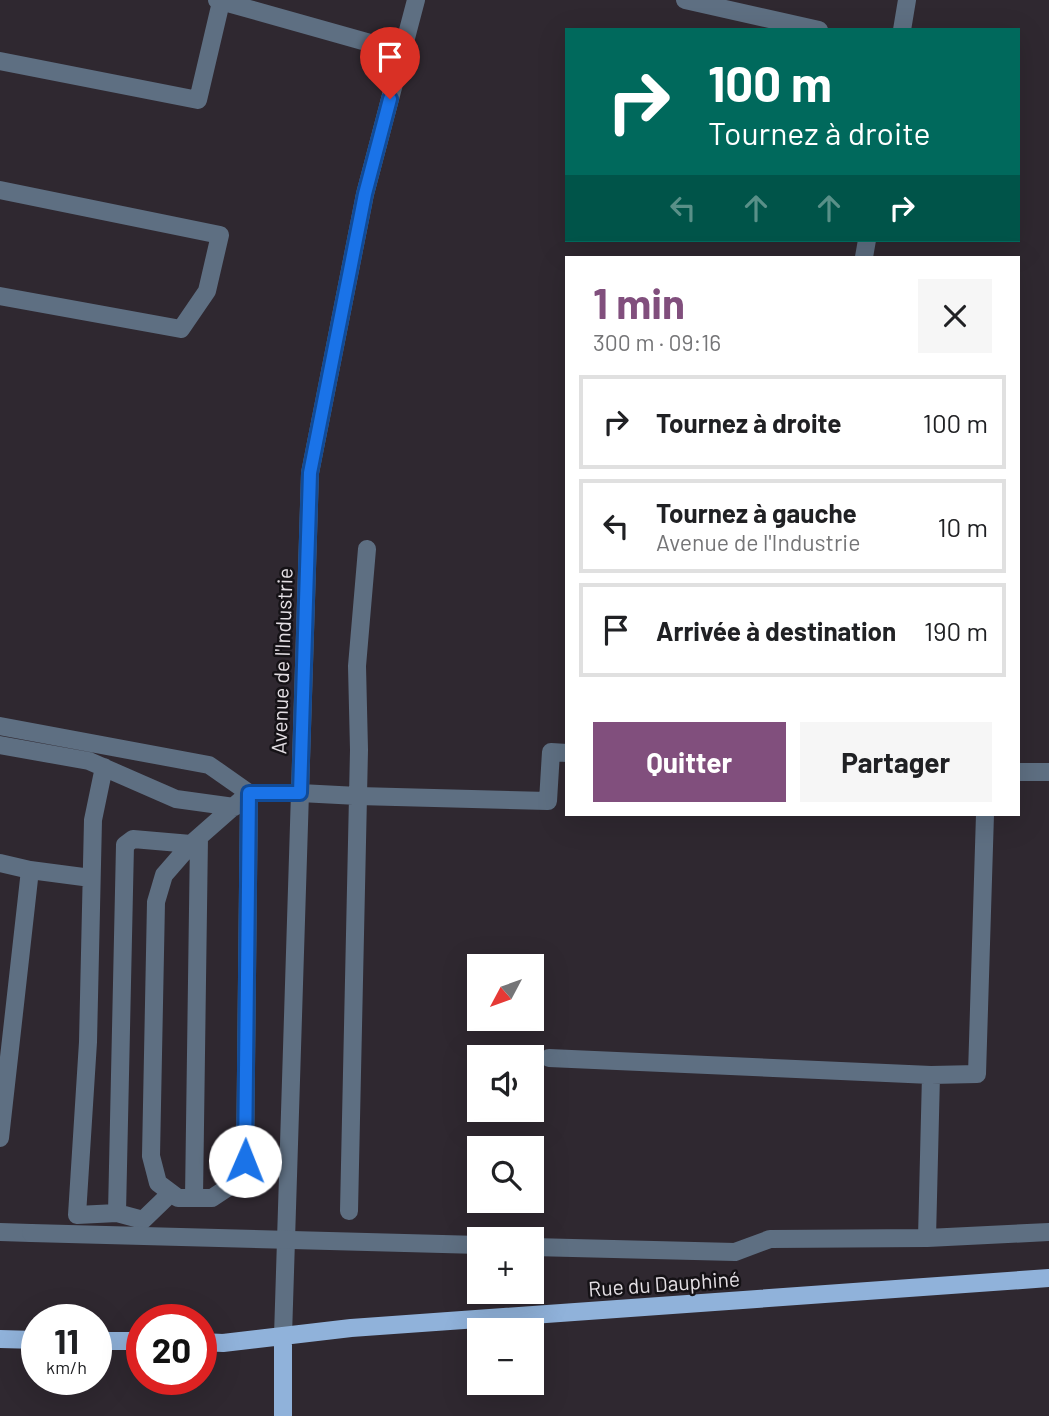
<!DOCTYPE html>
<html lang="fr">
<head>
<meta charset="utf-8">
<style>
	:root { --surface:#fff; --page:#f6f6f6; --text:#202124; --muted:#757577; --line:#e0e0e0; --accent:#814f7d }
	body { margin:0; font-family:Barlow,sans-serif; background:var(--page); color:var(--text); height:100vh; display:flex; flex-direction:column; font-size:26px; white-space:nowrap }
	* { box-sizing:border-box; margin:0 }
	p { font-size:23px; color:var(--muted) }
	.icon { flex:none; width:38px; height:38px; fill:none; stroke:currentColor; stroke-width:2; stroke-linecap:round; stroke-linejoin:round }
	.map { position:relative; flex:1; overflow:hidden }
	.sheet { position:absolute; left:565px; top:256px; width:455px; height:560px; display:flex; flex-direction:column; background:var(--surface); border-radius:0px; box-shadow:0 7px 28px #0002 }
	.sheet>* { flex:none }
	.guide { position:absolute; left:565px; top:28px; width:455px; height:214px; border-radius:0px; box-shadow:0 7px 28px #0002; background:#00695c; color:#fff; overflow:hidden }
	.needle { width:46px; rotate:229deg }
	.buttons { position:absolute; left:467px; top:954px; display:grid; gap:14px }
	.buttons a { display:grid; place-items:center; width:77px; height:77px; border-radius:0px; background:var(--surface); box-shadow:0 7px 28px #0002; font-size:35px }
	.speed { position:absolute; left:21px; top:1304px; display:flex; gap:14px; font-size:35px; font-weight:700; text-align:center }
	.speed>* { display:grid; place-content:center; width:91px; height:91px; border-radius:50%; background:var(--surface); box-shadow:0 7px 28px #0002; line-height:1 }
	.speed small { font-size:18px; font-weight:400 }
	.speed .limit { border:10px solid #d22; background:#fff; color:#111 }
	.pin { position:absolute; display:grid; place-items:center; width:60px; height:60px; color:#fff; margin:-72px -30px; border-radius:50% 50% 50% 0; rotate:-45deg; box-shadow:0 0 7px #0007 }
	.pin .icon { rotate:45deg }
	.me { position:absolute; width:77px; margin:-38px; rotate:1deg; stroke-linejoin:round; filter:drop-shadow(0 0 5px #0008) }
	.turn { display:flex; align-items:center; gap:24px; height:147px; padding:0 28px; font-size:32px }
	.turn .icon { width:91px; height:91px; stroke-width:2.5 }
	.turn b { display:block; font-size:49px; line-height:60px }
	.lanes { display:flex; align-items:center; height:66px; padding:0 28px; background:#0003; justify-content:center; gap:35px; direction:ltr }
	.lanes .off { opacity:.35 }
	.round { display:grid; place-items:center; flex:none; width:74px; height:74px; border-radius:0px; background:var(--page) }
	.summary { display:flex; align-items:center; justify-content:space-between; height:119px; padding:0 28px }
	h1 { font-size:42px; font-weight:700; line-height:52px; color:var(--accent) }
	.cta { display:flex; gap:14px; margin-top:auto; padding:14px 28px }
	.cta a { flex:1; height:80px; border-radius:0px; background:var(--accent); color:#fff; font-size:28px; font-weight:700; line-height:80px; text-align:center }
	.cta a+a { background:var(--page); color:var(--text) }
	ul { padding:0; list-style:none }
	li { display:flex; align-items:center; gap:21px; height:94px; margin:0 14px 10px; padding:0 14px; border:4px solid var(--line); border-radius:0px }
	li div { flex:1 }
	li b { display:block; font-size:26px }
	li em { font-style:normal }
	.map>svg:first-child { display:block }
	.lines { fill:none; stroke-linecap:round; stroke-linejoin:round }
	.minor { stroke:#5e6f82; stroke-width:18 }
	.major { stroke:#90b2da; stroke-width:18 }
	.minor-bridge { stroke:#5e6f82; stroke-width:18 }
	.route-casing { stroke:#114b97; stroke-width:18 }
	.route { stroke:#1a73e8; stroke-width:12 }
	.labels { text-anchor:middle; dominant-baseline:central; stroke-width:5; stroke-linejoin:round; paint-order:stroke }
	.street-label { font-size:21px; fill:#e4dfe4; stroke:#151216 }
</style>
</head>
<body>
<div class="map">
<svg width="1049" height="1416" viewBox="0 0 1049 1416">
	<rect width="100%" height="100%" fill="#2f2830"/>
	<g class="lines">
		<path class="minor" d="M 217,0 L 402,52
			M 685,0 L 819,30
			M 902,30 L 907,0
			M 0,61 L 198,100 L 221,2
			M 0,190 L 220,235 L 207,291 L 181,329 L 0,296
			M 864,257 L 867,240
			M 367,549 L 357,666 L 359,750 L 358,796 L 548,801 L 551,752 L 567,753
			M 0,726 L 209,765 L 249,793 L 245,1161 L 233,1184 L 212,1198 L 178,1198 L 158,1183 L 151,1156 L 156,902 L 164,875 L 191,844 L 249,793 L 300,793 L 358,796 L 349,1211
			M 0,745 L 89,761 L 176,799 L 234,807
			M 104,767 L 93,820 L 88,1042 L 77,1215 L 117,1213
			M 1018,772 L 1049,772
			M 985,814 L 977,1074 L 931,1075 L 927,1238 L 1049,1232
			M 0,863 L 30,870 L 0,1138
			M 30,870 L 91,878
			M 549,1058 L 931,1075
			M 171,1193 L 143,1220 L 117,1213 L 125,845 L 133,839 L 191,844
			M 194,1198 L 199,837
			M 0,1232 L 31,1233
			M 532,1247 L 735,1252 L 770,1239 L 927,1238
			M 283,1336 L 310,473 L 365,194 L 416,0"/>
		<path class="major" d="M 283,1336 L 283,1416
			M 0,1339 L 37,1340
			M 96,1341 L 142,1341
			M 201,1342 L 223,1343 L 351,1328 L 1049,1278"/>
		<path class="minor-bridge" d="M 31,1233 L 480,1245"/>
	</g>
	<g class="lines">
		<defs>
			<path id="route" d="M 245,1161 L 249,793 L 300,793 L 310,473 L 365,194 L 390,99"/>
		</defs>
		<use href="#route" class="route-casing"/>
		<use href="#route" class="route"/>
	</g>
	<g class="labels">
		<g class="street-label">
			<text transform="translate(281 661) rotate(-88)">Avenue de l'Industrie</text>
			<text transform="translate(664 1283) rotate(-4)">Rue du Dauphiné</text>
		</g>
	</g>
</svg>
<div class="buttons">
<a><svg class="needle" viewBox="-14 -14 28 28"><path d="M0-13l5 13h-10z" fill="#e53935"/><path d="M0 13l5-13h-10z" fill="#757577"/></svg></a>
<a><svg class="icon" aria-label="sound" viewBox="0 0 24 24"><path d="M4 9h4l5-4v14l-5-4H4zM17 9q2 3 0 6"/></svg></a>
<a><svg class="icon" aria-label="search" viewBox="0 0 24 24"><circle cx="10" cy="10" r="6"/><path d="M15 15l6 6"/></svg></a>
<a>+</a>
<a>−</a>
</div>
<div class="speed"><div>11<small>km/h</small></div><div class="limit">20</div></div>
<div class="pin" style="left:390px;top:99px;background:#d93025"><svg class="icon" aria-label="arrive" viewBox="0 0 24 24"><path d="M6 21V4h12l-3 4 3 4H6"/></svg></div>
<svg class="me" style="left:245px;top:1161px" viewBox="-20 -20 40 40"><circle r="19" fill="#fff"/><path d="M0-13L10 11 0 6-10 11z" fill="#1a73e8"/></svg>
<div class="guide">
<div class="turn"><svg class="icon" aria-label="right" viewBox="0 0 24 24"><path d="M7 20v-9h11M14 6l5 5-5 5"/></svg><div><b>100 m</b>Tournez à droite</div></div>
<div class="lanes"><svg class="icon off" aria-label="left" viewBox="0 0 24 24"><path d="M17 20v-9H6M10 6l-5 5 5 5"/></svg><svg class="icon off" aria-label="ahead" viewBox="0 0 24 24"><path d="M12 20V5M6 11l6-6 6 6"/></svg><svg class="icon off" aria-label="ahead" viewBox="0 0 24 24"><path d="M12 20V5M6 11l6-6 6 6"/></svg><svg class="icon" aria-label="right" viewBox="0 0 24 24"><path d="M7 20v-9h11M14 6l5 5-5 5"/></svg></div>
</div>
<section class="sheet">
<div class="summary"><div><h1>1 min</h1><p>300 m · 09:16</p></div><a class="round"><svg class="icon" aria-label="close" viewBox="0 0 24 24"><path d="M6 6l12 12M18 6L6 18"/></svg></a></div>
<ul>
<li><svg class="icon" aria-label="right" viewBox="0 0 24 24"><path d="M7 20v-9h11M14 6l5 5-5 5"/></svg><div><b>Tournez à droite</b></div><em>100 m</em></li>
<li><svg class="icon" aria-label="left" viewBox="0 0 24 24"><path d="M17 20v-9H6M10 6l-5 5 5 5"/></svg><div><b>Tournez à gauche</b><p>Avenue de l'Industrie</p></div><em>10 m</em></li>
<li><svg class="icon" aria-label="arrive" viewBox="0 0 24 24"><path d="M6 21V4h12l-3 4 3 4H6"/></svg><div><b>Arrivée à destination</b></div><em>190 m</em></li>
</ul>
<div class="cta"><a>Quitter</a><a>Partager</a></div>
</section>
</div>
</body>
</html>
